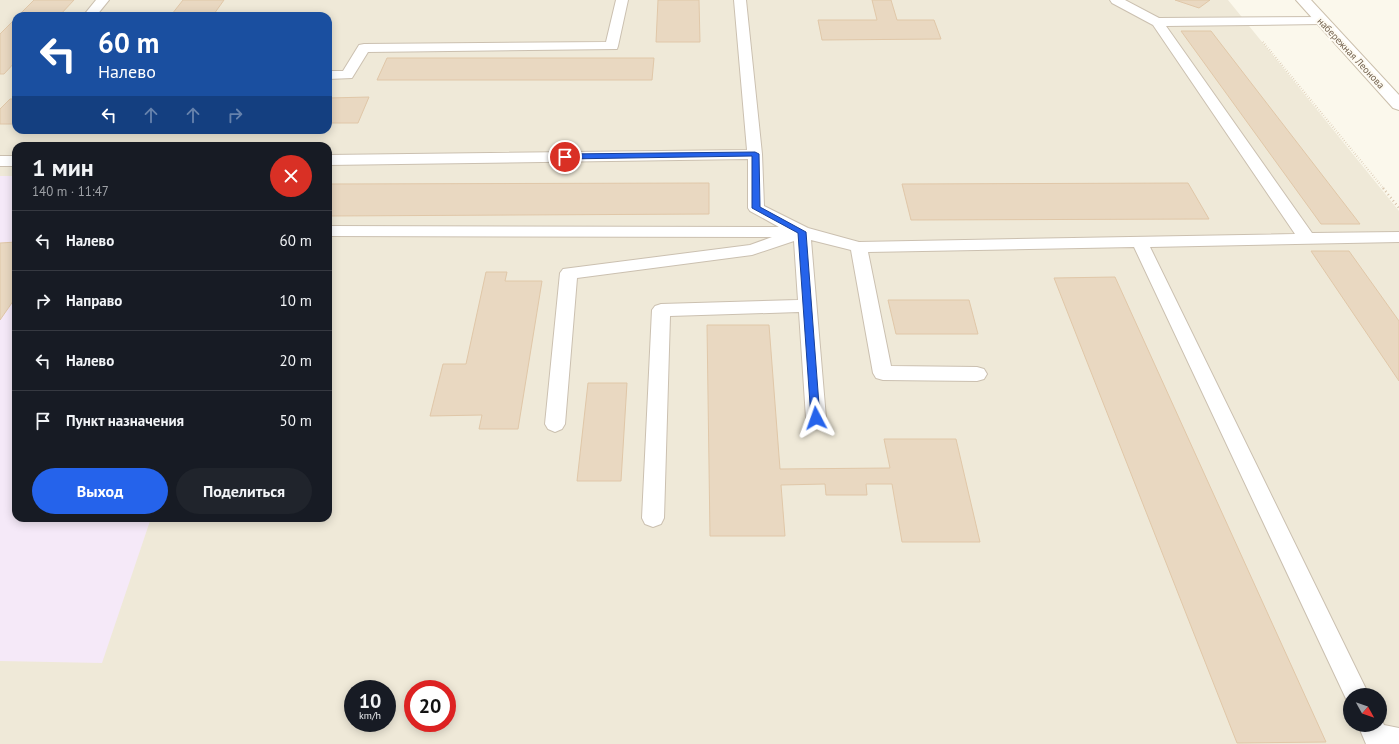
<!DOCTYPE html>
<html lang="ru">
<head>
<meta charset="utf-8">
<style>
	:root { --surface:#171b24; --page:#20242c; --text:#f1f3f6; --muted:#9ea1a6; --line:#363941; --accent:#2563eb }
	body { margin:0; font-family:"PT Sans",sans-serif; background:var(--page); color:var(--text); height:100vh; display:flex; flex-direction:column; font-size:15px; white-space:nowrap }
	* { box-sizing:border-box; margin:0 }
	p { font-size:13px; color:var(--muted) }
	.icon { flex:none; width:22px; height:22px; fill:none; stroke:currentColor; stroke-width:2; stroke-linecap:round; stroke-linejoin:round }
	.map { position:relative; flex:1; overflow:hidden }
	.sheet { position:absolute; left:12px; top:142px; width:320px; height:380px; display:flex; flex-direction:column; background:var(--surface); border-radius:12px; box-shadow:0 2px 10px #0003 }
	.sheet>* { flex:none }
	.banner { position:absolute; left:12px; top:12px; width:320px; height:122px; border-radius:12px; box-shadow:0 2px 10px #0003; background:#1a4fa0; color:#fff; overflow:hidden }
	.needle { width:26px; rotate:130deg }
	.controls { position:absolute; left:1343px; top:688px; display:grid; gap:8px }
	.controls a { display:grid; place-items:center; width:44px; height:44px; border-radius:50%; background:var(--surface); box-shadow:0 2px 10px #0003; font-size:20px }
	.speed { position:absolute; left:344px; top:680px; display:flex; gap:8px; font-size:20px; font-weight:700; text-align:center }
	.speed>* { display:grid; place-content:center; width:52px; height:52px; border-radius:50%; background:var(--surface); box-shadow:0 2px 10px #0003; line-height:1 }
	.speed small { font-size:10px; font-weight:400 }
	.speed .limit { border:6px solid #d22; background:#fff; color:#111 }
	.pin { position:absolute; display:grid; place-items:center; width:34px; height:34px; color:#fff; margin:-17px; border:2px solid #fff; border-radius:50%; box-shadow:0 1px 4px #0007 }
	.me { position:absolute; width:44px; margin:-22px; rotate:356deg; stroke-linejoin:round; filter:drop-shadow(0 0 3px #0008) }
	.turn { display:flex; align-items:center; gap:14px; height:84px; padding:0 20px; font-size:18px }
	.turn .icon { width:52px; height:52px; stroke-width:2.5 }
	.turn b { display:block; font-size:28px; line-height:34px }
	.lanes { display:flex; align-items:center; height:38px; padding:0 20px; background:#0003; justify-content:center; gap:20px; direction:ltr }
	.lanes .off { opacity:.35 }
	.round { display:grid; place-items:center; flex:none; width:42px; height:42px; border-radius:21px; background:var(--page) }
	.headline { display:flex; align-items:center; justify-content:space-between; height:68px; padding:0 20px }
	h1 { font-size:24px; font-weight:800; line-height:30px }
	.cta { display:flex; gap:8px; margin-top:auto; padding:8px 20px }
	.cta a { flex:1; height:46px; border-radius:24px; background:var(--accent); color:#fff; font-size:16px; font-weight:800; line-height:46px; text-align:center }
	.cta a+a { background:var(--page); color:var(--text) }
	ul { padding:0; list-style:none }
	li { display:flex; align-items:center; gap:12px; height:60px; padding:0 20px; border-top:1px solid var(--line) }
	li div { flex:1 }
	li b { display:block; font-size:15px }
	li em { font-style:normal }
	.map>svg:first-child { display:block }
	.residential { fill:#efe9d8; fill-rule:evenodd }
	.education { fill:#f5e9f8 }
	.building { fill:#e9d8c1; stroke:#e0c7a8 }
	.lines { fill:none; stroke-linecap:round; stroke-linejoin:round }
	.service-casing { stroke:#cbc0b0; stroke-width:2 }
	.secondary-casing { stroke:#cbbfab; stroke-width:2 }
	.path-far1 { stroke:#d4c1a9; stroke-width:2; stroke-dasharray:0.5 2; stroke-linecap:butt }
	.path { stroke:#d4c1a9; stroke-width:2.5; stroke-dasharray:1 3; stroke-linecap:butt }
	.service { fill:#fff; fill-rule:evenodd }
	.secondary { fill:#fff; fill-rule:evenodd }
	.route { fill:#2563eb; stroke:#184099 }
	.labels { text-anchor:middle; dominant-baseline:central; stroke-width:4; stroke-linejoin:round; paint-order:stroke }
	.far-street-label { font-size:10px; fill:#756450; stroke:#fefbf3 }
</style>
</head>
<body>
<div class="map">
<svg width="1399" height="744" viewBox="0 0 1399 744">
	<rect width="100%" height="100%" fill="#fbf8ec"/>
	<path class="residential" d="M 0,0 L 1228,0 L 1399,211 L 1399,744 L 0,744 ZM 16,16 L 328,16 L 328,130 L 16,130 ZM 16,146 L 328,146 L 328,518 L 16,518 ZM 353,689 L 387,689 L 387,723 L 353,723 ZM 413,689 L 447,689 L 447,723 L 413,723 ZM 1350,695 L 1380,695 L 1380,725 L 1350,725 Z"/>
	<path class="education" d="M 0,176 L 16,176 L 16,518 L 151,518 L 102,663 L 0,661 Z"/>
	<path class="building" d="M 34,0 L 74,0 L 59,16 L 18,16 Z
		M 183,0 L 224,0 L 214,14 L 172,14 Z
		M 658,0 L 699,0 L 700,42 L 656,42 Z
		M 872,0 L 891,0 L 897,20 L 934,20 L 941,39 L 822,40 L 818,20 L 877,20 Z
		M 1175,0 L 1210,0 L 1199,8 Z
		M 16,18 L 16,61 L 4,74 L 0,74 L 0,34 Z
		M 1181,31 L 1211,31 L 1360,224 L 1321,224 Z
		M 387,58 L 654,58 L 652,80 L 377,80 Z
		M 369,97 L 358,123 L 328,123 L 328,98 Z
		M 10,99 L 16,99 L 16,124 L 0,124 L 0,109 Z
		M 709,183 L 709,214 L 328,216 L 328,184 Z
		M 1188,183 L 1209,219 L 911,220 L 902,184 Z
		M 16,242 L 16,297 L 0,320 L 0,243 Z
		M 1311,251 L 1349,251 L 1399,321 L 1399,381 Z
		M 486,272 L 507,272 L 505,281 L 542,281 L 518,429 L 479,429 L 482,415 L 430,416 L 443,364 L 466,364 Z
		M 1115,277 L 1326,742 L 1237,743 L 1054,278 Z
		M 888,300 L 969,300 L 978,334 L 896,334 Z
		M 707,325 L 769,325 L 780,469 L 890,468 L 884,439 L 956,439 L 980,542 L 902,542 L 892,484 L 866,484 L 867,495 L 826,495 L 825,484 L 781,485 L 785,536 L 710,536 Z
		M 588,383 L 627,383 L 621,481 L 577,481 Z"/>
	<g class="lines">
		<defs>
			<path id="service" d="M 96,0 L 109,0 L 96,16 L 83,16 Z
				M 616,0 L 628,0 L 618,46 L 617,49 L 368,52 L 352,78 L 328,79 L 328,71 L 343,71 L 359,45 L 364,44 L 606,42 Z
				M 734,0 L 746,0 L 762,154 L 764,206 L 808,228 L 859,242 L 1295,234 L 1153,25 L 1112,3 L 1110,0 L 1125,0 L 1159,18 L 1325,17 L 1327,20 L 1325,23 L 1321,24 L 1166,26 L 1312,233 L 1399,232 L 1399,242 L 1150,247 L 1369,695 L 1350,695 L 1350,704 L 1348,703 L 1134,247 L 868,252 L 891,366 L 977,367 L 984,369 L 987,374 L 984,379 L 977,381 L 883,380 L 876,378 L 873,373 L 851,250 L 811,240 L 826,418 L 823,423 L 816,426 L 809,423 L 806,418 L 799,312 L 670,316 L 664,518 L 661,524 L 653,527 L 645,524 L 642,518 L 652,310 L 655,306 L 661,304 L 798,300 L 794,241 L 752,255 L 577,278 L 565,424 L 562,429 L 555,432 L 548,429 L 545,424 L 560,273 L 563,269 L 750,245 L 772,237 L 328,236 L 328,226 L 779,227 L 750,211 L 748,208 L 748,159 L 328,165 L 328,155 L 747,150 Z
				M 0,156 L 16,156 L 16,166 L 0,166 Z
				M 1380,716 L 1384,725 L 1399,728 L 1399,744 L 1366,744 L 1358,725 L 1380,725 Z"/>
			<path id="secondary" d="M 1296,0 L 1311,0 L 1399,95 L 1399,110 L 1393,108 Z"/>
		</defs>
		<use href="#service" class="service-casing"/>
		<use href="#secondary" class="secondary-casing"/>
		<path class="path-far1" d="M 1263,42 L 1384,189"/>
		<path class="path" d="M 1383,188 L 1399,208"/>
		<use href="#service" class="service"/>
		<use href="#secondary" class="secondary"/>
	</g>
	<path class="route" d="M 755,152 L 759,154 L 760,207 L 806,232 L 820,418 L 816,421 L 811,418 L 798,233 L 752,208 L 752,156 L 565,159 L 562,157 L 565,154 Z"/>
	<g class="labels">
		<g class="far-street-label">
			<text transform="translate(1351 53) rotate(47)">набережная Леонова</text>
		</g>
	</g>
</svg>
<div class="controls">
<a><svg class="needle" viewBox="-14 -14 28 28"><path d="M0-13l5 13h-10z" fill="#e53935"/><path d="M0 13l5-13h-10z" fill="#9ea1a6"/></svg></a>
</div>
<div class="speed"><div>10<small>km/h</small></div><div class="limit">20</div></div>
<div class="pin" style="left:565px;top:157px;background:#d93025"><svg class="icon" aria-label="arrive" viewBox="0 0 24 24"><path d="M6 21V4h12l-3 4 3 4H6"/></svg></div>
<svg class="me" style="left:816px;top:418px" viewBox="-20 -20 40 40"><path d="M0-17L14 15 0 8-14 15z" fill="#2563eb" stroke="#fff" stroke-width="4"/></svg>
<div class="banner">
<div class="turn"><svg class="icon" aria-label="left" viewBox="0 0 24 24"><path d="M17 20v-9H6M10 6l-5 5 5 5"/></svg><div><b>60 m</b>Налево</div></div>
<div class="lanes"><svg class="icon" aria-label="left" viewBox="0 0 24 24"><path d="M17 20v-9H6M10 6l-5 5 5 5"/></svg><svg class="icon off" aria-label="ahead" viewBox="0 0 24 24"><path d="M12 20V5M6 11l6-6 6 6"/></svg><svg class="icon off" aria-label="ahead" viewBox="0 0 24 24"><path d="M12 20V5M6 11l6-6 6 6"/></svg><svg class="icon off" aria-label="right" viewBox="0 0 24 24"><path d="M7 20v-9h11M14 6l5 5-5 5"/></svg></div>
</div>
<section class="sheet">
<div class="headline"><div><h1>1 мин</h1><p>140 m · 11:47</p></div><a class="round" style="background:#d93025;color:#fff"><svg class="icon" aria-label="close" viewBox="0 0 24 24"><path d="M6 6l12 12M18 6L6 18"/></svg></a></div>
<ul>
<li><svg class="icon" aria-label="left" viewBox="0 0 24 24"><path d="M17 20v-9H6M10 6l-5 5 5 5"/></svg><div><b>Налево</b></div><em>60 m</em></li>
<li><svg class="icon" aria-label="right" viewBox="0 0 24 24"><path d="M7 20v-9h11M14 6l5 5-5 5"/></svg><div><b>Направо</b></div><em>10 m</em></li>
<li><svg class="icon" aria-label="left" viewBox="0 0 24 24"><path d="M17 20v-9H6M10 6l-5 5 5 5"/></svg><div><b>Налево</b></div><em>20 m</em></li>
<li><svg class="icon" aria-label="arrive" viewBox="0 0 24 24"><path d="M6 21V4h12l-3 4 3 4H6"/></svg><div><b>Пункт назначения</b></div><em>50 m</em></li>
</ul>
<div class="cta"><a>Выход</a><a>Поделиться</a></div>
</section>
</div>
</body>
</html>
